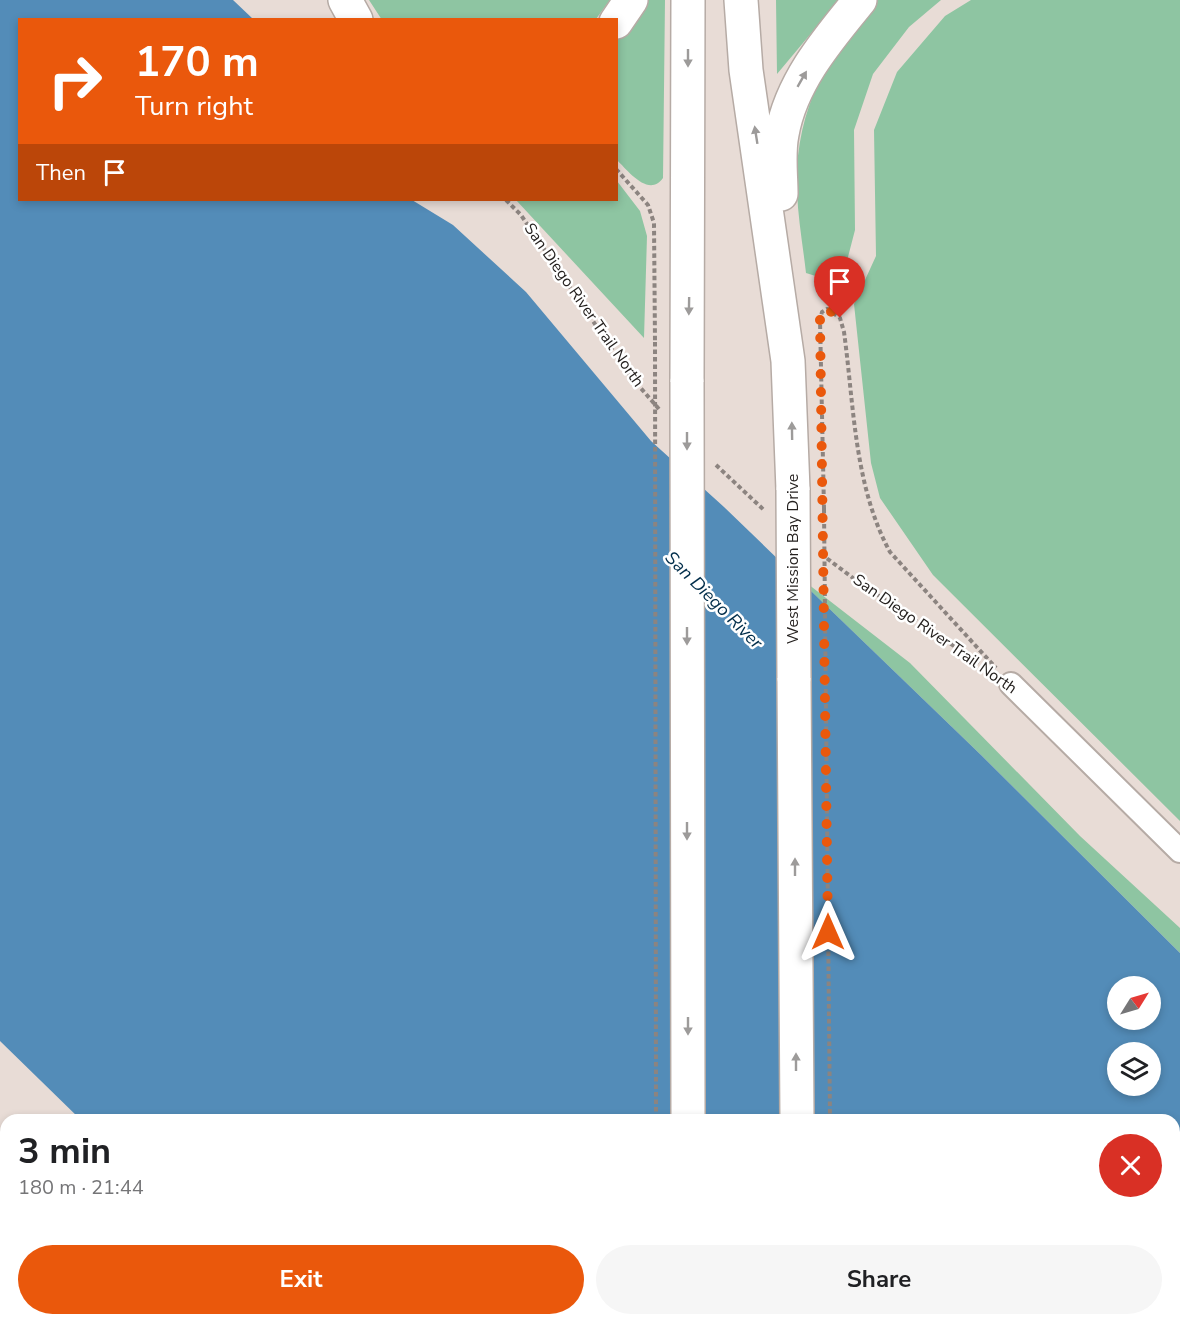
<!DOCTYPE html>
<html lang="en">
<head>
<meta charset="utf-8">
<style>
	:root { --surface:#fff; --page:#f6f6f6; --text:#202124; --muted:#757577; --accent:#ea580c }
	body { margin:0; font-family:"Nunito Sans",sans-serif; background:var(--page); color:var(--text); height:100vh; display:flex; flex-direction:column; font-size:22px; white-space:nowrap }
	* { box-sizing:border-box; margin:0 }
	p { font-size:20px; color:var(--muted) }
	.icon { flex:none; width:33px; height:33px; fill:none; stroke:currentColor; stroke-width:2; stroke-linecap:round; stroke-linejoin:round }
	.map { position:relative; flex:1; overflow:hidden }
	.drawer { position:absolute; left:0px; top:1114px; width:1180px; height:212px; display:flex; flex-direction:column; background:var(--surface); border-radius:18px 18px 0 0; box-shadow:0 3px 9px #0003 }
	.drawer>* { flex:none }
	.banner { position:absolute; left:18px; top:18px; width:600px; height:183px; border-radius:0px; box-shadow:0 3px 9px #0003; background:#ea580c; color:#fff; overflow:hidden }
	.needle { width:39px; rotate:53deg }
	.fabs { position:absolute; left:1107px; top:976px; display:grid; gap:12px }
	.fabs a { display:grid; place-items:center; width:54px; height:54px; border-radius:50%; background:var(--surface); box-shadow:0 3px 9px #0003; font-size:30px }
	.pin { position:absolute; display:grid; place-items:center; width:51px; height:51px; color:#fff; margin:-62px -26px; border-radius:50% 50% 50% 0; rotate:-45deg; box-shadow:0 0 6px #0007 }
	.pin .icon { rotate:45deg }
	.me { position:absolute; width:66px; margin:-33px; rotate:0deg; stroke-linejoin:round; filter:drop-shadow(0 0 4px #0008) }
	.turn { display:flex; align-items:center; gap:21px; height:126px; padding:0 18px; font-size:27px }
	.turn .icon { width:78px; height:78px; stroke-width:2.5 }
	.turn b { display:block; font-size:42px; line-height:51px }
	.then { display:flex; align-items:center; height:57px; padding:0 18px; background:#0003; gap:12px; font-size:22px }
	.round { display:grid; place-items:center; flex:none; width:63px; height:63px; border-radius:32px; background:var(--page) }
	.overview { display:flex; align-items:center; justify-content:space-between; height:102px; padding:0 18px }
	h1 { font-size:36px; font-weight:700; line-height:45px }
	.button { display:flex; gap:12px; margin-top:auto; padding:12px 18px }
	.button a { flex:1; height:69px; border-radius:36px; background:var(--accent); color:#fff; font-size:24px; font-weight:700; line-height:69px; text-align:center }
	.button a+a { background:var(--page); color:var(--text) }
	.map>svg:first-child { display:block }
	.green { fill:#8ec5a2 }
	.water { fill:#538cb8; fill-rule:evenodd }
	.lines { fill:none; stroke-linecap:round; stroke-linejoin:round }
	.street-casing { stroke:#b6aba5; stroke-width:26 }
	.primary-casing { stroke:#b6aba5; stroke-width:36 }
	.highway-casing { stroke:#b6aba5; stroke-width:36 }
	.path { stroke:#8c8480; stroke-width:4; stroke-dasharray:4.5 3; stroke-linecap:butt }
	.street { stroke:#fff; stroke-width:22 }
	.primary { stroke:#fff; stroke-width:33 }
	.highway { stroke:#fff; stroke-width:33 }
	.primary-bridge-casing { stroke:#b6aba5; stroke-width:36; stroke-linecap:butt }
	.path-bridge { stroke:#8c8480; stroke-width:4; stroke-dasharray:4.5 3; stroke-linecap:butt }
	.primary-bridge { stroke:#fff; stroke-width:33 }
	.oneway { fill:#9d9b9a }
	.route { stroke:#ea580c; stroke-width:10; stroke-dasharray:0 18 }
	.labels { text-anchor:middle; dominant-baseline:central; stroke-width:5; stroke-linejoin:round; paint-order:stroke }
	.street-label { font-size:16px; fill:#25211f; stroke:#fff }
	.water-label { font-size:18px; font-style:italic; fill:#002d4a; stroke:#fff }
</style>
</head>
<body>
<div class="map">
<svg width="1180" height="1325" viewBox="0 0 1180 1325">
	<rect width="100%" height="100%" fill="#e8dcd6"/>
	<path class="green" d="M 369,0 L 610,0 L 596,19 L 382,20 Z
		M 644,0 L 665,0 L 663,178 C 649,198 628,171 617,160 L 617,34 Z
		M 776,0 L 839,0 L 777,74 Z
		M 878,0 L 941,0 L 909,27 L 873,74 L 854,130 L 855,230 L 841,284 L 806,273 C 803,246 798,219 797,191 C 794,117 825,51 878,0 Z
		M 971,0 L 1180,0 L 1180,821 L 933,575 L 880,498 L 871,463 L 854,304 L 876,256 L 874,130 L 897,72 L 945,16 Z
		M 617,181 L 640,211 L 647,236 L 644,338 L 516,200 L 616,200 Z
		M 786,567 L 910,663 L 1080,836 L 1180,928 L 1180,953 L 980,754 Z
		M 0,1160 L 6,1165 L 6,1238 L 0,1233 Z
		M 87,1320 L 169,1320 L 174,1325 L 91,1325 Z"/>
	<path class="water" d="M 0,0 L 233,0 L 253,19 L 20,20 L 20,200 L 412,200 L 453,225 L 526,292 L 651,441 L 724,507 L 980,754 L 1180,953 L 1180,1325 L 287,1325 L 282,1320 L 1174,1320 L 1174,1120 L 81,1120 L 0,1041 ZM 1118,987 L 1150,987 L 1150,1020 L 1118,1020 ZM 1118,1053 L 1150,1053 L 1150,1086 L 1118,1086 Z"/>
	<g class="lines">
		<defs>
			<path id="street" d="M 1011,684 L 1180,851"/>
			<path id="primary" d="M 345,0 L 356,20
				M 741,0 L 746,70 L 788,361 L 793,490
				M 616,22 L 631,0
				M 781,194 C 781,175 778,153 782,134 C 791,82 828,39 860,0
				M 687,382 L 688,0
				M 794,678 L 797,1120
				M 688,1320 L 688,1325
				M 798,1320 L 798,1325"/>
			<path id="highway" d="M 0,1288 L 6,1294
				M 32,1320 L 37,1325"/>
		</defs>
		<use href="#street" class="street-casing"/>
		<use href="#primary" class="primary-casing"/>
		<use href="#highway" class="highway-casing"/>
		<path class="path" d="M 616,169 L 648,205 L 654,223 L 655,342
			M 506,200 L 521,215 L 631,377 L 659,409
			M 716,465 L 765,511
			M 824,509 L 820,320 L 822,312 L 827,309 L 840,318 L 844,332 C 854,405 854,486 890,552 L 996,668
			M 821,554 L 861,584 L 993,672
			M 0,1143 L 6,1149
			M 181,1320 L 186,1325
			M 657,1320 L 657,1325
			M 832,1320 L 832,1325"/>
		<use href="#street" class="street"/>
		<use href="#primary" class="primary"/>
		<use href="#highway" class="highway"/>
		<defs>
			<path id="primary-bridge" d="M 687,382 L 688,1120
				M 793,490 L 794,678"/>
		</defs>
		<use href="#primary-bridge" class="primary-bridge-casing"/>
		<path class="path-bridge" d="M 655,342 L 656,1120
			M 824,509 L 830,1120"/>
		<use href="#primary-bridge" class="primary-bridge"/>
	</g>
	<defs><path id="oneway-solid" d="M-6-.8H1V-3.2L6.5 0L1 3.2V.8H-6Z" transform="scale(1.5)"/></defs>
	<g class="oneway">
		<use href="#oneway-solid" transform="translate(688 58) rotate(90)"/>
		<use href="#oneway-solid" transform="translate(802 79) rotate(-60)"/>
		<use href="#oneway-solid" transform="translate(756 135) rotate(-99)"/>
		<use href="#oneway-solid" transform="translate(689 306) rotate(91)"/>
		<use href="#oneway-solid" transform="translate(792 431) rotate(-91)"/>
		<use href="#oneway-solid" transform="translate(687 441) rotate(90)"/>
		<use href="#oneway-solid" transform="translate(687 636) rotate(90)"/>
		<use href="#oneway-solid" transform="translate(687 831) rotate(90)"/>
		<use href="#oneway-solid" transform="translate(795 867) rotate(-90)"/>
		<use href="#oneway-solid" transform="translate(688 1026) rotate(90)"/>
		<use href="#oneway-solid" transform="translate(796 1062) rotate(-90)"/>
	</g>
	<g class="lines">
		<path class="route" d="M 828,932 L 820,320 L 827,309 L 840,318"/>
	</g>
	<g class="labels">
		<g class="street-label">
			<text transform="translate(584 305) rotate(55)">San Diego River Trail North</text>
			<text transform="translate(793 559) rotate(-90)">West Mission Bay Drive</text>
			<text transform="translate(935 634) rotate(35)">San Diego River Trail North</text>
		</g>
		<g class="water-label">
			<text transform="translate(714 600) rotate(45)">San Diego River</text>
		</g>
	</g>
</svg>
<div class="fabs">
<a><svg class="needle" viewBox="-14 -14 28 28"><path d="M0-13l5 13h-10z" fill="#e53935"/><path d="M0 13l5-13h-10z" fill="#757577"/></svg></a>
<a><svg class="icon" aria-label="layers" viewBox="0 0 24 24"><path d="M12 4l9 5-9 5-9-5zM3 14l9 5 9-5"/></svg></a>
</div>
<div class="pin" style="left:840px;top:318px;background:#d93025"><svg class="icon" aria-label="arrive" viewBox="0 0 24 24"><path d="M6 21V4h12l-3 4 3 4H6"/></svg></div>
<svg class="me" style="left:828px;top:932px" viewBox="-20 -20 40 40"><path d="M0-17L14 15 0 8-14 15z" fill="#ea580c" stroke="#fff" stroke-width="4"/></svg>
<div class="banner">
<div class="turn"><svg class="icon" aria-label="right" viewBox="0 0 24 24"><path d="M7 20v-9h11M14 6l5 5-5 5"/></svg><div><b>170 m</b>Turn right</div></div>
<div class="then">Then<svg class="icon" aria-label="arrive" viewBox="0 0 24 24"><path d="M6 21V4h12l-3 4 3 4H6"/></svg></div>
</div>
<section class="drawer">
<div class="overview"><div><h1>3 min</h1><p>180 m · 21:44</p></div><a class="round" style="background:#d93025;color:#fff"><svg class="icon" aria-label="close" viewBox="0 0 24 24"><path d="M6 6l12 12M18 6L6 18"/></svg></a></div>
<div class="button"><a>Exit</a><a>Share</a></div>
</section>
</div>
</body>
</html>
